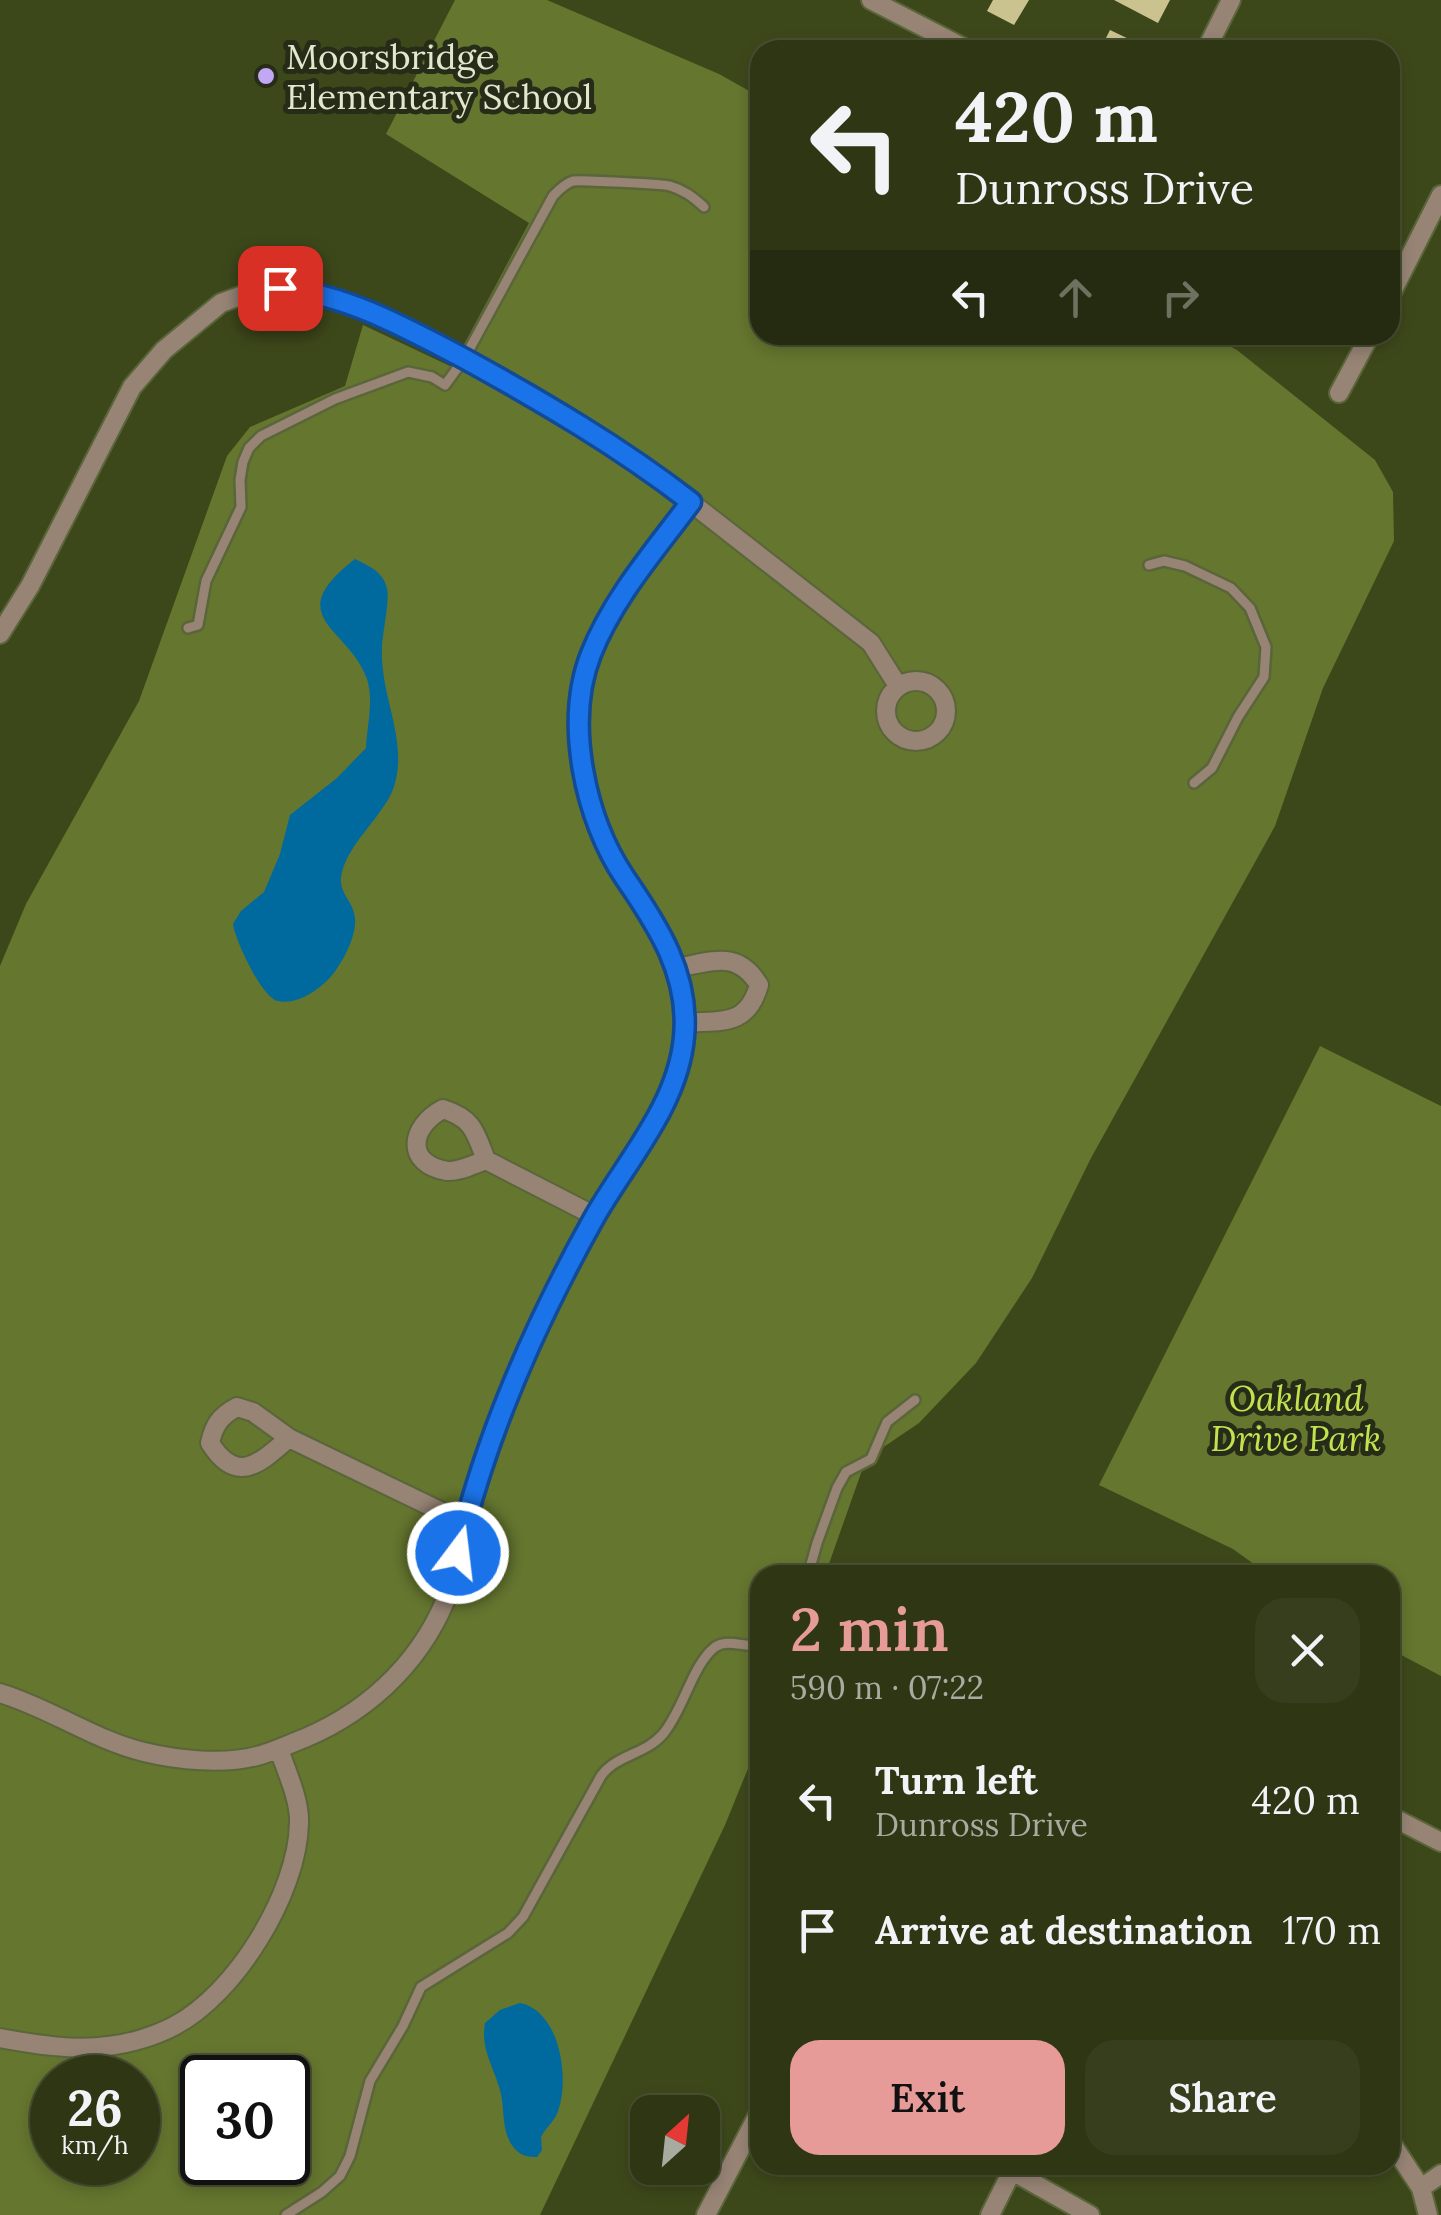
<!DOCTYPE html>
<html lang="en">
<head>
<meta charset="utf-8">
<style>
	:root { --surface:#2e3614; --page:#363e1d; --text:#f1f3f6; --muted:#a7aba0; --line:#495034; --accent:#e69b98 }
	body { margin:0; font-family:Lora,serif; background:var(--page); color:var(--text); height:100vh; display:flex; flex-direction:column; font-size:38px; white-space:nowrap }
	* { box-sizing:border-box; margin:0 }
	p { font-size:32px; color:var(--muted) }
	.icon { flex:none; width:55px; height:55px; fill:none; stroke:currentColor; stroke-width:2; stroke-linecap:round; stroke-linejoin:round }
	.map { position:relative; flex:1; overflow:hidden }
	.drawer { position:absolute; left:750px; top:1565px; width:650px; height:610px; display:flex; flex-direction:column; background:var(--surface); border-radius:30px; box-shadow:0 5px 15px #0003,0 0 0 2px var(--line) }
	.drawer>* { flex:none }
	.top-card { position:absolute; left:750px; top:40px; width:650px; height:305px; border-radius:30px; box-shadow:0 5px 15px #0003,0 0 0 2px var(--line); background:#2e3614; color:var(--text); overflow:hidden }
	.needle { width:65px; rotate:27deg }
	.tools { position:absolute; left:630px; top:2095px; display:grid; gap:20px }
	.tools a { display:grid; place-items:center; width:90px; height:90px; border-radius:20px; background:var(--surface); box-shadow:0 5px 15px #0003,0 0 0 2px var(--line); font-size:50px }
	.speed { position:absolute; left:30px; top:2055px; display:flex; gap:20px; font-size:50px; font-weight:700; text-align:center }
	.speed>* { display:grid; place-content:center; width:130px; height:130px; border-radius:50%; background:var(--surface); box-shadow:0 5px 15px #0003,0 0 0 2px var(--line); line-height:1 }
	.speed small { font-size:25px; font-weight:400 }
	.speed .limit { border:5px solid #111; border-radius:15px; background:#fff; color:#111 }
	.pin { position:absolute; display:grid; place-items:center; width:85px; height:85px; color:#fff; margin:-42px; border-radius:20px; box-shadow:0 5px 15px #0006 }
	.me { position:absolute; width:110px; margin:-55px; rotate:15deg; stroke-linejoin:round; filter:drop-shadow(0 0 8px #0008) }
	.turn { display:flex; align-items:center; gap:35px; height:210px; padding:0 40px; font-size:45px }
	.turn .icon { width:130px; height:130px; stroke-width:2.5 }
	.turn b { display:block; font-size:70px; line-height:85px }
	.lanes { display:flex; align-items:center; height:95px; padding:0 40px; background:#0003; justify-content:center; gap:50px; direction:ltr }
	.lanes .off { opacity:.35 }
	.round { display:grid; place-items:center; flex:none; width:105px; height:105px; border-radius:30px; background:var(--page) }
	.overview { display:flex; align-items:center; justify-content:space-between; height:170px; padding:0 40px }
	h1 { font-size:60px; font-weight:600; line-height:75px; color:var(--accent) }
	.button { display:flex; gap:20px; margin-top:auto; padding:20px 40px }
	.button a { flex:1; height:115px; border-radius:30px; background:var(--accent); color:#111; font-size:40px; font-weight:600; line-height:115px; text-align:center }
	.button a+a { background:var(--page); color:var(--text) }
	ul { padding:0; list-style:none }
	li { display:flex; align-items:center; gap:30px; height:130px; padding:0 40px }
	li div { flex:1 }
	li b { display:block; font-size:38px }
	li em { font-style:normal }
	.map>svg:first-child { display:block }
	.green { fill:#65762f; fill-rule:evenodd }
	.water { fill:#00699e }
	.building { fill:#cbc38f }
	.lines { fill:none; stroke-linecap:round; stroke-linejoin:round }
	.lane-casing { stroke:#5a653a; stroke-width:14 }
	.street-casing { stroke:#5a653a; stroke-width:22 }
	.lane { stroke:#978475; stroke-width:9 }
	.street { stroke:#978475; stroke-width:18 }
	.route-casing { stroke:#114b97; stroke-width:25 }
	.route { stroke:#1a73e8; stroke-width:18 }
	.poi-dot { fill:#c3a7f2; stroke:#262c18; stroke-width:4 }
	.labels { text-anchor:middle; dominant-baseline:central; stroke-width:10; stroke-linejoin:round; paint-order:stroke }
	.poi-label { font-size:35px; fill:#e0e8ce; stroke:#262c18; text-anchor:start }
	.park-label { font-size:35px; font-style:italic; fill:#c2e34e; stroke:#262c18 }
</style>
</head>
<body>
<div class="map">
<svg width="1441" height="2215" viewBox="0 0 1441 2215">
	<rect width="100%" height="100%" fill="#3d481a"/>
	<path class="green" d="M 455,0 L 547,0 L 719,74 L 760,97 L 760,335 L 1209,335 L 1237,350 L 1375,460 L 1393,492 L 1394,541 L 1323,688 L 1275,826 L 1091,1158 L 1032,1278 L 976,1363 L 919,1423 L 866,1459 L 825,1575 L 760,1575 L 760,1739 L 725,1825 L 540,2215 L 0,2215 L 0,966 L 26,904 L 139,701 L 227,456 L 250,427 L 345,386 L 363,325 L 452,367 L 529,223 L 386,134 ZM 52,2078 L 138,2078 L 138,2162 L 52,2162 ZM 202,2078 L 288,2078 L 288,2162 L 202,2162 Z
		M 1320,1046 L 1441,1106 L 1441,1676 L 1390,1649 L 1390,1575 L 1269,1575 L 1233,1549 L 1099,1485 Z"/>
	<path class="water" d="M 355,559 C 369,566 384,572 387,589 C 390,601 382,634 382,649 C 380,698 411,745 392,792 C 379,820 346,846 341,877 C 339,892 351,900 354,913 C 359,930 346,956 336,970 C 325,986 299,1006 278,1001 C 262,998 235,940 233,924 L 241,911 L 264,892 L 280,854 L 290,815 L 337,778 L 366,748 C 367,725 374,701 367,679 C 349,627 279,618 355,559 Z
		M 520,2003 C 560,2011 570,2078 558,2111 C 555,2121 546,2127 541,2137 L 542,2150 L 537,2157 C 529,2157 521,2156 515,2149 C 501,2133 505,2113 501,2094 C 495,2068 480,2050 485,2023 L 500,2010 Z"/>
	<path class="building" d="M 993,0 L 1029,0 L 1014,25 L 987,11 Z
		M 1114,0 L 1170,0 L 1158,23 Z
		M 1110,30 L 1152,50 L 1100,50 Z"/>
	<g class="lines">
		<defs>
			<path id="lane" d="M 1149,565 L 1164,561 L 1185,566 L 1231,588 L 1250,608 L 1266,647 L 1264,677 L 1238,717 L 1212,768 L 1194,783
				M 188,628 L 198,625 L 206,581 L 241,507 L 240,480 L 243,462 L 249,448 L 261,436 L 335,399 L 408,372 L 432,377 L 445,385 L 464,359 L 553,196 C 559,190 564,184 573,181 C 579,180 664,184 670,186 C 684,190 693,197 704,207
				M 808,1575 L 817,1543 L 837,1488 L 846,1472 L 871,1459 L 887,1422 L 915,1400
				M 286,2215 L 322,2192 L 340,2176 L 350,2156 L 370,2081 L 403,2026 L 421,1987 L 508,1933 L 523,1917 L 601,1776 C 617,1754 645,1755 663,1734 C 684,1709 692,1665 715,1647 C 728,1638 745,1648 760,1645"/>
			<path id="street" d="M 871,0 L 968,50
				M 1206,50 L 1231,0
				M 1390,296 L 1441,195
				M 1339,393 L 1370,335
				M 0,634 L 30,586 L 132,387 L 164,350 L 221,303 L 251,292 L 280,288 L 341,300 L 402,325 L 534,396 L 666,483 L 871,643 L 898,686
				M886 711a30 30 0 1 1 60 0a30 30 0 1 1-60 0Z
				M 676,968 C 712,962 737,949 759,985 C 747,1027 722,1020 685,1023
				M 486,1160 C 474,1164 459,1172 447,1171 C 405,1164 409,1127 443,1109 C 474,1119 475,1132 486,1160 L 595,1216
				M 289,1438 C 260,1463 237,1486 210,1443 C 214,1425 220,1416 237,1407 L 253,1412 L 289,1438 L 465,1523
				M 0,1693 C 50,1708 94,1740 144,1752 C 177,1760 224,1765 257,1756 C 273,1752 289,1744 305,1738 C 373,1709 426,1657 451,1586 C 458,1564 460,1540 467,1518 C 487,1456 508,1391 536,1331 C 554,1292 574,1253 596,1215 C 628,1159 677,1105 684,1038 C 691,977 659,926 626,879 C 583,818 565,726 591,654 C 609,603 659,547 691,502
				M 1390,1816 L 1441,1842
				M 0,2038 C 33,2044 74,2051 108,2046 C 129,2044 155,2036 174,2026 C 236,1994 298,1892 299,1823 C 300,1799 286,1771 279,1749
				M 1390,2141 L 1421,2188 L 1428,2215
				M 1012,2171 L 1090,2215
				M 1421,2188 L 1441,2174
				M 706,2215 L 760,2111
				M 990,2215 L 1015,2165"/>
		</defs>
		<use href="#lane" class="lane-casing"/>
		<use href="#street" class="street-casing"/>
		<use href="#lane" class="lane"/>
		<use href="#street" class="street"/>
	</g>
	<g class="lines">
		<defs>
			<path id="route" d="M 280,288 C 348,295 406,328 465,359 C 543,402 620,447 691,502 C 656,549 613,598 591,654 C 564,722 585,819 625,878 C 658,926 690,975 684,1037 C 678,1105 627,1160 594,1218 C 536,1322 485,1436 458,1553"/>
		</defs>
		<use href="#route" class="route-casing"/>
		<use href="#route" class="route"/>
	</g>
	<circle class="poi-dot" cx="266" cy="76" r="10"/>
	<g class="labels">
		<g class="poi-label">
			<text x="286" y="56">Moorsbridge<tspan x="286" dy="40">Elementary School</tspan></text>
		</g>
		<g class="park-label">
			<text x="1296" y="1398">Oakland<tspan x="1296" dy="40">Drive Park</tspan></text>
		</g>
	</g>
</svg>
<div class="tools">
<a><svg class="needle" viewBox="-14 -14 28 28"><path d="M0-13l5 13h-10z" fill="#e53935"/><path d="M0 13l5-13h-10z" fill="#a7aba0"/></svg></a>
</div>
<div class="speed"><div>26<small>km/h</small></div><div class="limit">30</div></div>
<div class="pin" style="left:280px;top:288px;background:#d93025"><svg class="icon" aria-label="arrive" viewBox="0 0 24 24"><path d="M6 21V4h12l-3 4 3 4H6"/></svg></div>
<svg class="me" style="left:458px;top:1553px" viewBox="-20 -20 40 40"><circle r="17" fill="#1a73e8" stroke="#fff" stroke-width="3"/><path d="M0-11L8 9 0 5-8 9z" fill="#fff"/></svg>
<div class="top-card">
<div class="turn"><svg class="icon" aria-label="left" viewBox="0 0 24 24"><path d="M17 20v-9H6M10 6l-5 5 5 5"/></svg><div><b>420 m</b>Dunross Drive</div></div>
<div class="lanes"><svg class="icon" aria-label="left" viewBox="0 0 24 24"><path d="M17 20v-9H6M10 6l-5 5 5 5"/></svg><svg class="icon off" aria-label="ahead" viewBox="0 0 24 24"><path d="M12 20V5M6 11l6-6 6 6"/></svg><svg class="icon off" aria-label="right" viewBox="0 0 24 24"><path d="M7 20v-9h11M14 6l5 5-5 5"/></svg></div>
</div>
<section class="drawer">
<div class="overview"><div><h1>2 min</h1><p>590 m · 07:22</p></div><a class="round"><svg class="icon" aria-label="close" viewBox="0 0 24 24"><path d="M6 6l12 12M18 6L6 18"/></svg></a></div>
<ul>
<li><svg class="icon" aria-label="left" viewBox="0 0 24 24"><path d="M17 20v-9H6M10 6l-5 5 5 5"/></svg><div><b>Turn left</b><p>Dunross Drive</p></div><em>420 m</em></li>
<li><svg class="icon" aria-label="arrive" viewBox="0 0 24 24"><path d="M6 21V4h12l-3 4 3 4H6"/></svg><div><b>Arrive at destination</b></div><em>170 m</em></li>
</ul>
<div class="button"><a>Exit</a><a>Share</a></div>
</section>
</div>
</body>
</html>
